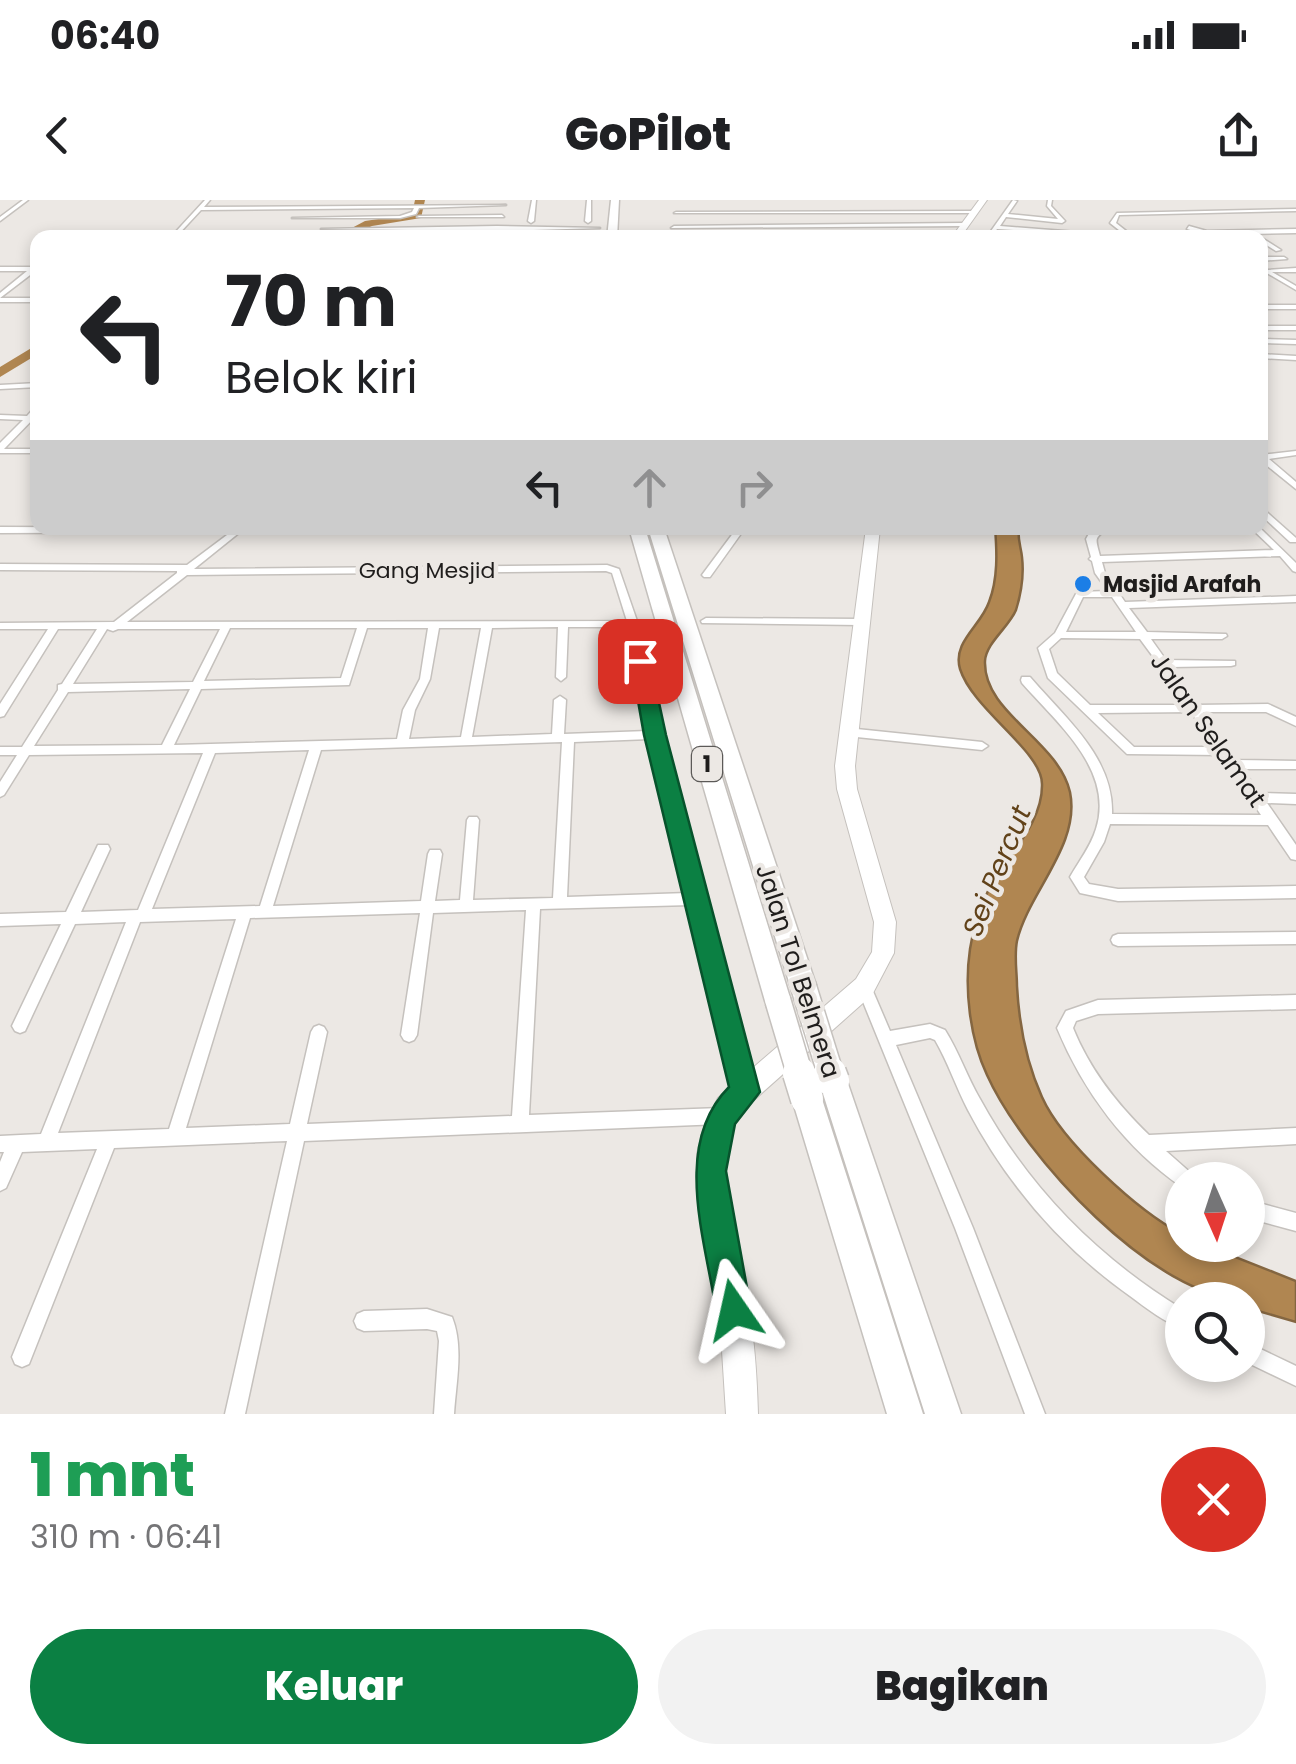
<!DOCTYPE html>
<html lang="id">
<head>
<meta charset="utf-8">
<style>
	:root { --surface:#fff; --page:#f2f2f2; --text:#202124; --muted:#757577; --accent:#0b8043 }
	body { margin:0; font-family:Poppins,sans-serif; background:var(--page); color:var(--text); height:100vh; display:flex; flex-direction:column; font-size:38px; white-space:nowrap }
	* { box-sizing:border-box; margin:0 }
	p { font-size:32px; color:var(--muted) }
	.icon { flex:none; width:55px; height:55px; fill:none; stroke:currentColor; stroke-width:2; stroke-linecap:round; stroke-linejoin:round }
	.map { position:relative; height:1214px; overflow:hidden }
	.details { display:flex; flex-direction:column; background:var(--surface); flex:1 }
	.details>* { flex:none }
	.banner { position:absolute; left:30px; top:30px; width:1238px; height:305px; border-radius:20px; box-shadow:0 5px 15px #0003; background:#fff; color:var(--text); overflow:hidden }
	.needle { width:65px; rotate:177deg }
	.fabs { position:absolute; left:1165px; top:962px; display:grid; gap:20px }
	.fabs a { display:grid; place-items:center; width:100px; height:100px; border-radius:50%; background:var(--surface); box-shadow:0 5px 15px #0003; font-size:50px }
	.pin { position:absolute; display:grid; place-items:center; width:85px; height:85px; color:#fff; margin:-42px; border-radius:20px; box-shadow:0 5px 15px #0006 }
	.me { position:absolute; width:110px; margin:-55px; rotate:349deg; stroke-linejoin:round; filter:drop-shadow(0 0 8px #0008) }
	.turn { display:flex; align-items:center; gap:35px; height:210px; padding:0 30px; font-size:45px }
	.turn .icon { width:130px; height:130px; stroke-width:2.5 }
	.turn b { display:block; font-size:70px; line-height:85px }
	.lanes { display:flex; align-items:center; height:95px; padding:0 30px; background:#0003; justify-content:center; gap:50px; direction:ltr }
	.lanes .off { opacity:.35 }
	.round { display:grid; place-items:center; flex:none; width:105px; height:105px; border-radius:52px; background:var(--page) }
	.head { display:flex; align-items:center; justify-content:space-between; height:170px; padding:0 30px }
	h1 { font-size:60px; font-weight:800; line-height:75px; color:#1e9e55 }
	.cta { display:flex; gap:20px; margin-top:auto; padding:20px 30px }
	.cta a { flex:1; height:115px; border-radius:60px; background:var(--accent); color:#fff; font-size:40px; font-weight:800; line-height:115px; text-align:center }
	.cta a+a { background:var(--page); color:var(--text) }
	.status { display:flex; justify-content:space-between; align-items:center; height:70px; padding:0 50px; background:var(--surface); direction:ltr }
	.status svg { height:28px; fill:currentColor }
	header { display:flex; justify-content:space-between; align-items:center; height:130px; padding:0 30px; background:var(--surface); font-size:45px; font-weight:800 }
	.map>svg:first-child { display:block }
	.water { fill:#b08651; stroke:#846641; stroke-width:2.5 }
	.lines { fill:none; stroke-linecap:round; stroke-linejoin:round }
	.river { fill:#b08651; fill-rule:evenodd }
	.minor-casing { stroke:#c5c1bd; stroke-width:3 }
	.tertiary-casing { stroke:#c5c1bd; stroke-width:3 }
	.primary-casing { stroke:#c5c1bd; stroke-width:2 }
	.motorway-casing { stroke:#c5c1bd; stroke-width:3 }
	.minor { fill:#fff; fill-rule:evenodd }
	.tertiary { fill:#fff; fill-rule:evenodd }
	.primary { fill:#fff; fill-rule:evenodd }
	.motorway { fill:#fff; fill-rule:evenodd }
	.motorway-bridge-far1-casing { stroke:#c5c1bd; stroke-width:28; stroke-linecap:butt }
	.motorway-bridge-casing { stroke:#c5c1bd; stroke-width:35; stroke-linecap:butt }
	.motorway-bridge-far1 { stroke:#fff; stroke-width:25 }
	.motorway-bridge { stroke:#fff; stroke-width:32 }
	.route { fill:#0b8043; stroke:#07532c; stroke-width:2.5 }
	.poi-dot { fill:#1b7ee6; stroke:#ece8e4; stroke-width:4 }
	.labels { text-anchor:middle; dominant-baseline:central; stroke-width:9; stroke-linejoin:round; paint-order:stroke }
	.far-street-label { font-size:22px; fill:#1f1d1c; stroke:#ece8e4 }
	.far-poi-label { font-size:22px; font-weight:bold; fill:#1f1d1c; stroke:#ece8e4; text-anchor:start }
	.shield { fill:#ece8e4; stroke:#5c5a58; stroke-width:2.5 }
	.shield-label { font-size:22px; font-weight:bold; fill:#1f1d1c }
	.street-label { font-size:25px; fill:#1f1d1c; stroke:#ece8e4 }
	.water-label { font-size:28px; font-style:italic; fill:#614219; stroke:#ece8e4 }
</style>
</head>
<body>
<div class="status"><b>06:40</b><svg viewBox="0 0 49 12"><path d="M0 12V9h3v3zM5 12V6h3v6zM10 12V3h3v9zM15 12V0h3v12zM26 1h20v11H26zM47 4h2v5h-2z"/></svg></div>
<header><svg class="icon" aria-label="back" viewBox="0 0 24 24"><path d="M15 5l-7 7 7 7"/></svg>GoPilot<svg class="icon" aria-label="share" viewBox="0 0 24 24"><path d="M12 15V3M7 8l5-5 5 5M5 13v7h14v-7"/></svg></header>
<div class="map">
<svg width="1296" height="1214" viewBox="0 0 1296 1214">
	<rect width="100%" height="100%" fill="#ece8e4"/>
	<path class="water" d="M 995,328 L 1019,328 C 1017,338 1021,347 1022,357 C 1024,374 1021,394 1016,410 C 1009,427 986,443 985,461 C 983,513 1058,540 1070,592 C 1081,645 1028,693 1017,741 C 1014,756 1017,772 1017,786 C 1019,823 1027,864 1042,897 C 1062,942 1139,1012 1182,1034 L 1182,1045 L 1205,1045 L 1296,1081 L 1296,1122 L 1248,1108 L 1248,1100 C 1155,1100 1023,955 987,875 C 970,839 964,789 970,749 C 973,729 979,709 988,691 C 1005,657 1043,625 1042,584 C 1042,551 973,510 960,469 C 952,442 981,426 989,402 C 998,379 997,352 995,328 Z"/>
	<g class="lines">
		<path class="river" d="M 415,0 L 425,0 L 421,18 L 372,26 L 347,38 L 333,38 L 365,21 L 412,14 Z
			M 38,144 L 38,154 L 0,177 L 0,167 Z"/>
		<defs>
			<path id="minor" d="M 23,0 L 28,0 L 0,21 L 0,17 Z
				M 205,0 L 210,0 L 204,7 L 506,5 L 419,8 L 416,14 L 400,18 L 292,18 L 400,16 L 412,12 L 414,8 L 201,10 L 175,38 L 170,38 Z
				M 532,0 L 536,0 L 534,21 L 531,23 L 528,21 Z
				M 587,0 L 591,0 L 591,21 L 588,23 L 585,21 Z
				M 1013,0 L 1017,1 L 1008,14 L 1058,19 L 1047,6 L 1048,0 L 1052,0 L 1051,6 L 1065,21 L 1062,23 L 1006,17 L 1000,26 L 1077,32 L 1074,34 L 997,29 L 991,38 L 986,38 Z
				M 1296,9 L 1296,11 L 1119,15 L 1116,23 L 1135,38 L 1129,38 L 1110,23 L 1117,13 Z
				M 974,11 L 976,13 L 674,13 L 676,12 Z
				M 502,15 L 504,17 L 417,17 L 419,16 Z
				M 964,23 L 966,26 L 671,28 L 674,26 Z
				M 497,26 L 600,28 L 496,31 L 321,29 Z
				M 1189,26 L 1207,31 L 1296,29 L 1296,33 L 1207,35 L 1187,29 Z
				M 956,34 L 969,38 L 954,37 Z
				M 1260,37 L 1262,38 L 1281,50 L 1276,51 L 1260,41 Z
				M 1260,57 L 1284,57 L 1287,59 L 1260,61 Z
				M 1260,65 L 1268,70 L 1296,68 L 1296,72 L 1272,72 L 1296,86 L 1296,90 L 1260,69 Z
				M 0,67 L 35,67 L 38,69 L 0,98 L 0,93 L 27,71 L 0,71 Z
				M 0,98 L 38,98 L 38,102 L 0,102 Z
				M 1260,105 L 1296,105 L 1296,109 L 1260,109 Z
				M 1260,126 L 1296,126 L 1296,130 L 1260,130 Z
				M 1260,139 L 1296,140 L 1296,144 L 1260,143 Z
				M 38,183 L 38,187 L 0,189 L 0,185 Z
				M 35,207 L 38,207 L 38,214 L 4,249 L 38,249 L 38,253 L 0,253 L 0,243 L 23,220 L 0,219 L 0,215 L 27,216 Z
				M 1296,251 L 1296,255 L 1269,259 L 1296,282 L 1296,289 L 1260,260 L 1260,255 Z
				M 1260,306 L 1296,338 L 1296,342 L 1290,342 L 1260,314 Z
				M 0,327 L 245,328 L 194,369 L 607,365 L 619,369 L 637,421 L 653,421 L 658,424 L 653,427 L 639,427 L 661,535 L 753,892 L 751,898 L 745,900 L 739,898 L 737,892 L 691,705 L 540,709 L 529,915 L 721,908 L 727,910 L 729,916 L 727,922 L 721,924 L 304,941 L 245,1214 L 225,1214 L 287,941 L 114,948 L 29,1164 L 22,1167 L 15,1164 L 12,1157 L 97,949 L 22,952 L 6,988 L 0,991 L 0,962 L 4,952 L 0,952 L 0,936 L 41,934 L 126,722 L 75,724 L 25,831 L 20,833 L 15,831 L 12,826 L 61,724 L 0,726 L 0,714 L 66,712 L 98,645 L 108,645 L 110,649 L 81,712 L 138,710 L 203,553 L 29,555 L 4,595 L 0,597 L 0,582 L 17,555 L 0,555 L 0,547 L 22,547 L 58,490 L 58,485 L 62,484 L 97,429 L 58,429 L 4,516 L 0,517 L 0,504 L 48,429 L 0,429 L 0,423 L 114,422 L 177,373 L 177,371 L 0,370 L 0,364 L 187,365 L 231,332 L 0,333 ZM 606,371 L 612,373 L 627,421 L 127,422 L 187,375 ZM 558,427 L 556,477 L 561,481 L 566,477 L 568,427 L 629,427 L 648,531 L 564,534 L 566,500 L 560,496 L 554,500 L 552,534 L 472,537 L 492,428 ZM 230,428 L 357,428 L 341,478 L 204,481 ZM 367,428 L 428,428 L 420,479 L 403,510 L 397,539 L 174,545 L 201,489 L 349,485 ZM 439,428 L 481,428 L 461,537 L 409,539 L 415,510 L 430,479 ZM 107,429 L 113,431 L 118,429 L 220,429 L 193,482 L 73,484 ZM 190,489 L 162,545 L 34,546 L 68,492 ZM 650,539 L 688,693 L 567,697 L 574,542 ZM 562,542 L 553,698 L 473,700 L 479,620 L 477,617 L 469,617 L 467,620 L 460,700 L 435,701 L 442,654 L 440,650 L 430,650 L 428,654 L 421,701 L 273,706 L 321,550 ZM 309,550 L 260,706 L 152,709 L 215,553 ZM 526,710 L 512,916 L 307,924 L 327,832 L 324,827 L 319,825 L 314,827 L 311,832 L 290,924 L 186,928 L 250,718 L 420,713 L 401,835 L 404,840 L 409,842 L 414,840 L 417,835 L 433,713 ZM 236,719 L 169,929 L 58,933 L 140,722 Z
				M 737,328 L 745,328 L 710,377 L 704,377 L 702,375 Z
				M 1097,328 L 1108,328 C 1094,339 1095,337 1100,356 L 1274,350 L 1251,328 L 1260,328 L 1296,363 L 1296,372 L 1293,371 L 1280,356 L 1102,362 L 1105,373 L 1125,402 L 1296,396 L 1296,402 L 1129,408 L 1147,432 L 1226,434 L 1227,436 L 1222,439 L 1151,439 L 1166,460 L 1235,461 L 1235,465 L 1231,466 L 1171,467 L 1197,505 L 1268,504 L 1296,517 L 1296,526 L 1266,512 L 1203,512 L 1236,560 L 1296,561 L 1296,569 L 1242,569 L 1260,593 L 1296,594 L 1296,604 L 1267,603 L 1296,645 L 1296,660 L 1291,659 L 1268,625 L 1110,624 L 1104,642 L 1084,677 L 1089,684 L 1118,689 L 1296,686 L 1296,698 L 1118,701 L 1080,693 L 1070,677 C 1079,661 1091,646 1096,629 C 1115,570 1056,522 1022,483 L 1021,480 L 1022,477 L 1030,477 C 1064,517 1114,557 1112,614 L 1261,615 L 1220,555 L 1127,554 L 1048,478 L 1038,448 L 1055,433 L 1077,392 L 1108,391 L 1095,373 L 1092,361 L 1089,359 L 1091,357 L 1086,339 L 1091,330 ZM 1083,397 L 1112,397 L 1136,432 L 1066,432 ZM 1061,438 L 1140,439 L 1157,462 L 1157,466 L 1160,467 L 1186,505 L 1090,505 L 1057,473 L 1049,449 ZM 1191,512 L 1214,547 L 1134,547 L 1098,513 Z
				M 706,418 L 860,419 L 865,422 L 860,425 L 702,423 L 701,421 Z
				M 847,528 L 982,542 L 988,546 L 982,550 L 847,536 L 841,532 Z
				M 1296,732 L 1296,744 L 1118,746 L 1113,744 L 1111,740 L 1113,736 L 1118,734 Z
				M 864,780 L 869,782 L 890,831 L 930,824 L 945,830 C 959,852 967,877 980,899 C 1028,987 1097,1057 1182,1109 L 1182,1128 C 1164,1122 1146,1108 1130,1096 C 1062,1048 1007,984 968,910 C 956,887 948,862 935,840 L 930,838 L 896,845 L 973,1028 L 1045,1214 L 1025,1214 L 955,1028 L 857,787 L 859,782 Z
				M 1296,795 L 1296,809 L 1098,814 L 1076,821 L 1073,828 C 1090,870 1117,904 1149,935 L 1296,928 L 1296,944 L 1166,951 L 1192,974 L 1195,980 L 1182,980 L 1182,987 C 1126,949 1083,891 1057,828 L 1066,811 L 1098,800 Z
				M 1248,1000 L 1296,1013 L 1296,1031 L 1248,1018 Z
				M 427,1109 L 452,1117 C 464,1147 456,1182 454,1214 L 434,1214 L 439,1141 L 437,1131 L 427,1129 L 364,1131 L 357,1128 L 354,1121 L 357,1114 L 364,1111 Z
				M 1248,1143 L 1296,1166 L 1296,1186 L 1248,1163 Z"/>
			<path id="tertiary" d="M 1260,154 L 1296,156 L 1296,160 L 1260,158 Z"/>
			<path id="primary" d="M 979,0 L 987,0 L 960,38 L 951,38 Z
				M 866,328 L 880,328 L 855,566 L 857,589 L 896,722 L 894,753 L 872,795 L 736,916 C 708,978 736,1044 748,1106 C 755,1141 757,1178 758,1214 L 726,1214 L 720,1119 L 698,1004 L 697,954 L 703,930 L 718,898 L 856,779 L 872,752 L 874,722 L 837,589 L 835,566 Z"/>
			<path id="motorway" d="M 611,0 L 619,0 L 617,38 L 607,38 Z
				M 629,328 L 645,328 L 791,801 L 788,810 L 778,813 L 768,810 L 765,801 Z
				M 648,328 L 664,328 L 816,785 L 812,794 L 803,797 L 794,794 L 790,785 Z
				M 833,867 L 843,871 L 847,881 L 961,1214 L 925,1214 L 819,881 L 823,871 Z
				M 807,884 L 817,889 L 822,899 L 923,1214 L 887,1214 L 792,899 L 797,889 Z"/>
		</defs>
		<use href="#minor" class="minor-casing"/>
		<use href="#tertiary" class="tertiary-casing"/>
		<use href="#primary" class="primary-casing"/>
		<use href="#motorway" class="motorway-casing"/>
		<use href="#minor" class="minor"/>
		<use href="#tertiary" class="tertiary"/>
		<use href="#primary" class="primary"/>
		<use href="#motorway" class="motorway"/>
		<defs>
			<path id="motorway-bridge-far1" d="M 803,785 L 831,875
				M 778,801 L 800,875"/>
			<path id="motorway-bridge" d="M 799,873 L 807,899
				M 830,873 L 833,881"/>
		</defs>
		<use href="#motorway-bridge-far1" class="motorway-bridge-far1-casing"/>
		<use href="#motorway-bridge" class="motorway-bridge-casing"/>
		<use href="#motorway-bridge-far1" class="motorway-bridge-far1"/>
		<use href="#motorway-bridge" class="motorway-bridge"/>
	</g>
	<path class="route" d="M 640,455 L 650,461 L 666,535 L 760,892 L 735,924 L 726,971 L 751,1110 L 746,1122 L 734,1127 L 721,1122 L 716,1110 C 705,1039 672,944 729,887 L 644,535 L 631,461 Z"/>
	<circle class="poi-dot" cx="1083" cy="384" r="10"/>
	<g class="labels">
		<g class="far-street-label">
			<text x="427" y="370">Gang Mesjid</text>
		</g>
		<g class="far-poi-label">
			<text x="1103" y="384">Masjid Arafah</text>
		</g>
		<rect class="shield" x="692" y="547" width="30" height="34" rx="8"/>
		<g class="shield-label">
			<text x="707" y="564">1</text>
		</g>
		<g class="street-label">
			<text transform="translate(1208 530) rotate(55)">Jalan Selamat</text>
			<text transform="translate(798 771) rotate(72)">Jalan Tol Belmera</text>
		</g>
		<g class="water-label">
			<text transform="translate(997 671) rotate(-68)">Sei Percut</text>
		</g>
	</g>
</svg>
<div class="fabs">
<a><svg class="needle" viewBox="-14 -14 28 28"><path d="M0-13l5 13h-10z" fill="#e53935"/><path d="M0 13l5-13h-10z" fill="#757577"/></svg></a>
<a><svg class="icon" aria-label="search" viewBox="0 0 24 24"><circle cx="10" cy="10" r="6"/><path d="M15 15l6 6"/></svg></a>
</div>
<div class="pin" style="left:640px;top:461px;background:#d93025"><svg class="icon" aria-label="arrive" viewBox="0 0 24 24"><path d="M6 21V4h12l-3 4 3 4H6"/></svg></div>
<svg class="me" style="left:734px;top:1110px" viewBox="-20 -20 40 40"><path d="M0-17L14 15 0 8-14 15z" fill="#0b8043" stroke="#fff" stroke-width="4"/></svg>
<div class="banner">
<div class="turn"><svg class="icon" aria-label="left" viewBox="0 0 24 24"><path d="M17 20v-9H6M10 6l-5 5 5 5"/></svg><div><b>70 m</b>Belok kiri</div></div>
<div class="lanes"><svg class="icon" aria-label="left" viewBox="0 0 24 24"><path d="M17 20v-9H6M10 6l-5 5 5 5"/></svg><svg class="icon off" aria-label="ahead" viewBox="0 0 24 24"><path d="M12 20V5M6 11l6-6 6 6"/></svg><svg class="icon off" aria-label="right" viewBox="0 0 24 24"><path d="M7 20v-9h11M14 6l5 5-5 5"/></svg></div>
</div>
</div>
<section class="details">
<div class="head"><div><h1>1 mnt</h1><p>310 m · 06:41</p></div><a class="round" style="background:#d93025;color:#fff"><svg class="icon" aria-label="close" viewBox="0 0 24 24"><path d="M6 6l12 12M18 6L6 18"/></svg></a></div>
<div class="cta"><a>Keluar</a><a>Bagikan</a></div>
</section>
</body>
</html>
